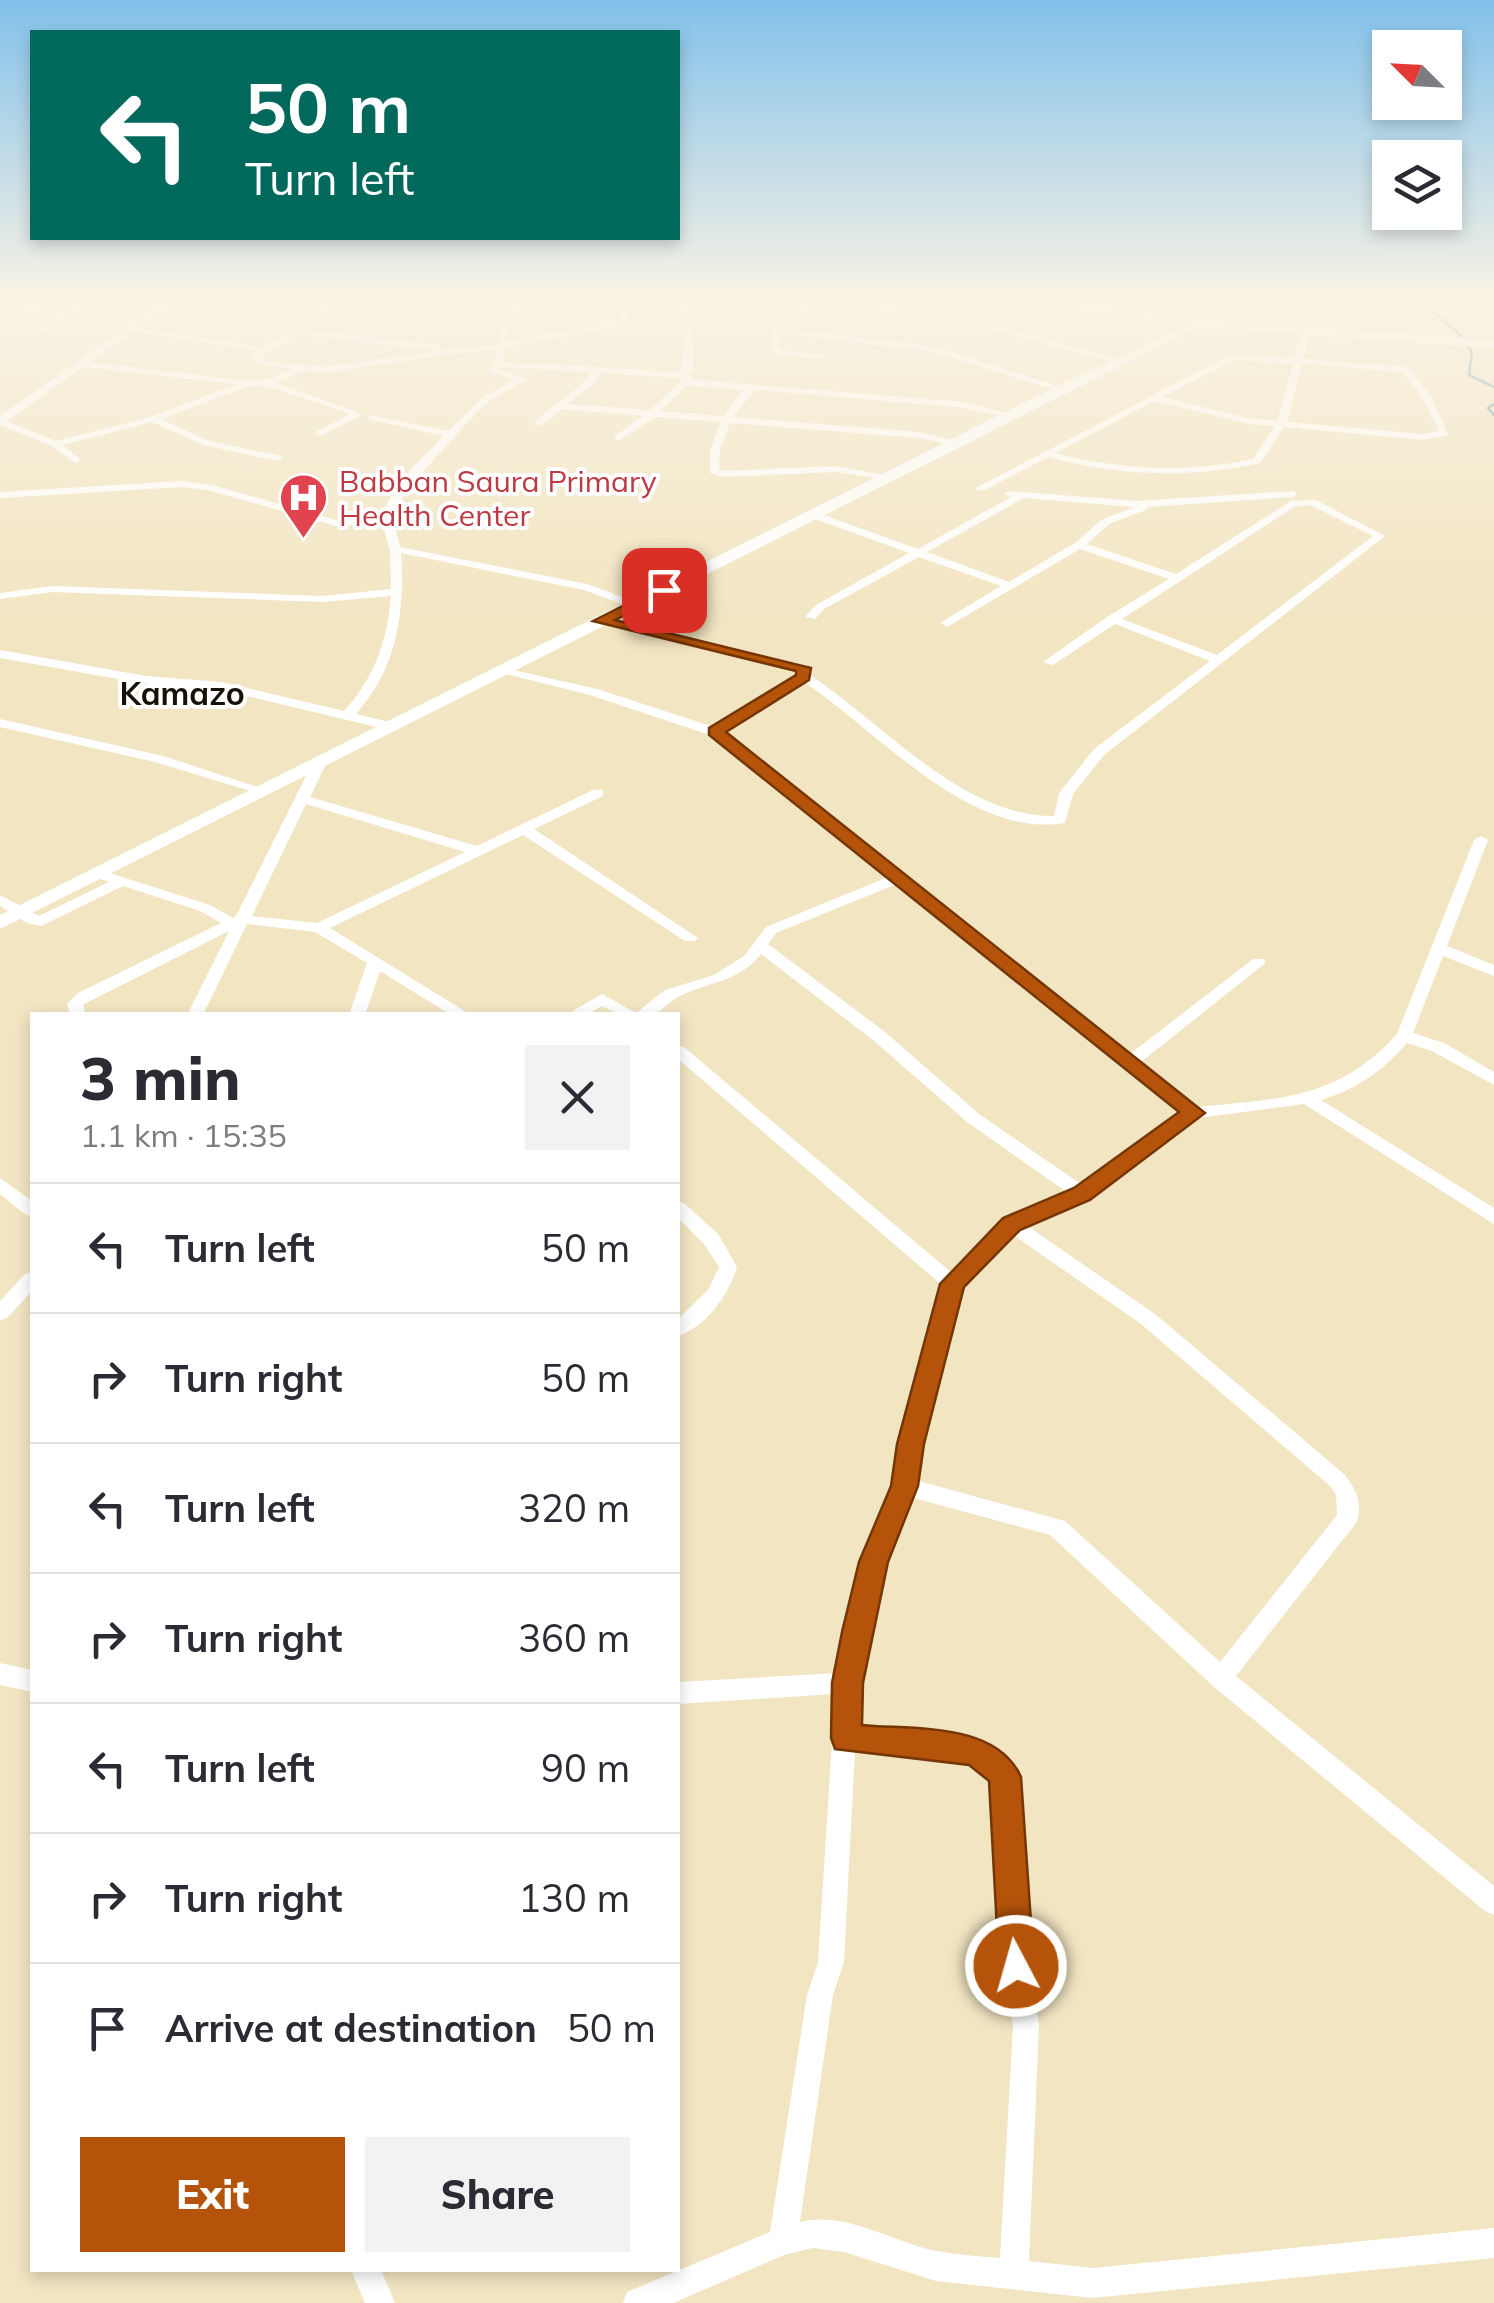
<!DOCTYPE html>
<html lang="en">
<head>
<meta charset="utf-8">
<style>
	:root { --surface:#fff; --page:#f2f2f3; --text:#2b2b33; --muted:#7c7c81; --line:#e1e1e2; --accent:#b45309 }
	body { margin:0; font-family:Mulish,sans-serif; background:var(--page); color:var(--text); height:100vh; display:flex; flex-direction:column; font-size:38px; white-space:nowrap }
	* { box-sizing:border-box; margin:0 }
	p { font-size:32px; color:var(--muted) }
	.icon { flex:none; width:55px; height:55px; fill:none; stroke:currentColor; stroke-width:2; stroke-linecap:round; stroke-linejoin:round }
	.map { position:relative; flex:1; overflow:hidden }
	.side { position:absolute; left:30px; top:1012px; width:650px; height:1260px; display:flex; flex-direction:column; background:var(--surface); border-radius:0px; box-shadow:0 5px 15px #0003 }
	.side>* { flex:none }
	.hud { position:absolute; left:30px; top:30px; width:650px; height:210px; border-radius:0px; box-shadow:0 5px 15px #0003; background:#00695c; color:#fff; overflow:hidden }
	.needle { width:65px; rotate:294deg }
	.buttons { position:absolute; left:1372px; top:30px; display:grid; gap:20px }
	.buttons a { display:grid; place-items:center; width:90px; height:90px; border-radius:0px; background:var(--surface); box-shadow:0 5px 15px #0003; font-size:50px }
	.pin { position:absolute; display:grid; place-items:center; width:85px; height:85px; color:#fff; margin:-42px; border-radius:20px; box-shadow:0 5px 15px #0006 }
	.me { position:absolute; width:110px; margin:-55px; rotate:354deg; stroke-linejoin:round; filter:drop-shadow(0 0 8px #0008) }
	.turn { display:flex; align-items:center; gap:35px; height:210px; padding:0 50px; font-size:45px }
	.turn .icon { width:130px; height:130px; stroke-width:2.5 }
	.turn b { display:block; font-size:70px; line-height:85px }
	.round { display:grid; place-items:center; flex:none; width:105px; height:105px; border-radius:0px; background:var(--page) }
	.headline { display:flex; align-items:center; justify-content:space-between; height:170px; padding:0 50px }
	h1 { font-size:60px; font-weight:800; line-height:75px }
	.cta { display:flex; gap:20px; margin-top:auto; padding:20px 50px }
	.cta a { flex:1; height:115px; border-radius:0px; background:var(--accent); color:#fff; font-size:40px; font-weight:800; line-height:115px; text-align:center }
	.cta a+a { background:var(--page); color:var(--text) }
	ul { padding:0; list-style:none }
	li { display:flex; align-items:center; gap:30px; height:130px; padding:0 50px; border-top:2px solid var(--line) }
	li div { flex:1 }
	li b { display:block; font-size:38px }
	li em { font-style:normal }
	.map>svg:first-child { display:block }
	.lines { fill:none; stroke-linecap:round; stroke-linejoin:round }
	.stream { stroke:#679aaa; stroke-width:2.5 }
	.minor { fill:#fff; fill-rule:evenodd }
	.tertiary { fill:#fff; fill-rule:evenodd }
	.primary { fill:#fff; fill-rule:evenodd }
	.route { fill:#b45309; stroke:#753606; stroke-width:2.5 }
	.labels { text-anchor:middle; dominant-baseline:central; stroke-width:8; stroke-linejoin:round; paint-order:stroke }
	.far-health-label { font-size:30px; fill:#be3a42; stroke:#fff; text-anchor:start }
	.far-quarter-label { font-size:32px; font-weight:bold; fill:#161206; stroke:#fff }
</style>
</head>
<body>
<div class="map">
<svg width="1494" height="2303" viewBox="0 0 1494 2303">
	<rect width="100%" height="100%" fill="#f2e5c2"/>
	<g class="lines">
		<path class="stream" d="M 1418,299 L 1458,333 L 1472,352 L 1469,375 L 1494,387
			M 1494,404 L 1488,408 L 1494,415"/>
		<path class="minor" d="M 82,299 L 92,299 L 75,312 L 144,322 L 140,325 L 68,316 L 35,337 L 32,332 L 59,315 L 0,307 L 0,303 L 65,310 Z
			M 292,299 L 328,301 L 401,313 L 397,316 L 329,306 L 301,329 L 437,345 L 441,348 L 440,350 L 496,345 L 515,299 L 523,299 L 518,310 L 618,321 L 618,308 L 624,299 L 633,299 L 626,308 L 626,320 L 675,312 L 698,299 L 709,299 L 683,314 L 695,326 L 692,372 L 688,375 L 695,380 L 965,402 L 1018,416 L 1013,419 L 965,408 L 755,390 L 733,417 L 918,432 L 965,443 L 960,446 L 918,438 L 730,423 L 720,450 L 719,469 L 724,471 L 836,466 L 895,477 L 890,480 L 836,472 L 723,477 L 710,473 L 710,450 L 721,422 L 655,417 L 618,441 L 615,440 L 615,436 L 643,416 L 562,409 L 541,425 L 535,425 L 535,421 L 587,380 L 591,372 L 501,367 L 499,370 L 527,379 L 489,401 L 477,412 L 419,476 L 398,504 L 393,518 L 400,547 L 587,584 L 638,603 L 638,607 L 630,607 L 584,590 L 401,553 C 405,614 397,668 356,714 L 394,723 L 394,729 L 389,730 L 221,690 L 146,684 L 0,658 L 0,650 L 146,676 L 221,682 L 344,711 C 375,677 387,641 391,596 L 323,602 L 53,592 L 0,599 L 0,593 L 53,586 L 323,596 L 391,589 L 390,551 L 383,525 L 336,526 L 207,490 L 182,487 L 0,498 L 0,492 L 182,481 L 212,485 L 336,520 L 382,519 C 389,487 422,459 443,436 L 369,419 L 369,415 L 448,431 L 483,397 L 514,380 L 488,371 L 495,364 L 496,350 L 457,353 L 325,373 L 304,370 L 276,383 L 363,414 L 320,436 L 315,433 L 317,431 L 350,414 L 263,385 L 247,387 L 161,419 L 209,441 L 282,456 L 283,458 L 278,461 L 203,445 L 152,422 L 62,445 L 79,458 L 80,460 L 75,463 L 52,446 L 0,425 L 0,419 L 56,441 L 150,417 L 237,384 L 75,366 L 78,361 L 251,381 L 272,378 L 292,369 L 256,365 L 252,360 L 257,351 L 125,330 L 129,327 L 265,347 L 321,305 ZM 516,315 L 603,324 L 505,341 ZM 675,317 L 687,327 L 680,372 L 504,362 L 505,347 ZM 295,334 L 436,351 L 325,367 L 261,360 L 265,353 L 277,349 ZM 600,373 L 680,378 L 682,380 L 650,410 L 568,404 L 594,383 ZM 688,384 L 692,386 L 743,390 L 724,416 L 660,411 Z
			M 814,299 L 837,299 L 973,319 L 1127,362 L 1123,365 L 973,324 L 822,302 L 781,328 L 934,346 L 1067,389 L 1059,391 L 933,352 L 780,333 L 778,347 L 783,350 L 823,355 L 819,358 L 781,356 L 770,350 L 774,325 Z
			M 169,301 L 203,303 L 207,306 L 203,309 L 166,305 Z
			M 1306,328 L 1310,331 L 1303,359 L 1408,367 L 1431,396 L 1448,435 L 1423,440 L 1284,427 L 1260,463 C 1188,479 1118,476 1048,457 L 983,491 L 974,489 L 1224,358 L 1240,354 L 1294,358 L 1302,331 ZM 1240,360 L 1293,364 L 1277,421 L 1249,418 L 1162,397 L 1230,362 ZM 1302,364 L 1402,372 L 1422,397 L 1439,431 L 1423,434 L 1287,422 ZM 1155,401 L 1249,424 L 1275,426 L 1253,459 C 1187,473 1121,470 1055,453 Z
			M 1009,491 L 1137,501 L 1293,491 L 1298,494 L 1293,497 L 1147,507 L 1146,510 L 1109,524 L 1087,544 L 1176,574 L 1291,501 L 1316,500 L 1385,536 L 1104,755 L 1073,794 L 1065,823 C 969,839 878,731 804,682 L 723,732 L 1130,1054 L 1253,959 L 1263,959 L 1266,962 L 1263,965 L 1141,1062 L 1197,1107 C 1279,1099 1339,1099 1397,1034 L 1474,840 L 1481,836 L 1488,840 L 1447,946 L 1494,965 L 1494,976 L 1443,956 L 1413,1033 L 1444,1043 L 1494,1072 L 1494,1085 L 1432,1051 L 1407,1043 C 1382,1071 1358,1089 1321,1100 L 1494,1208 L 1494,1224 L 1304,1104 L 1198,1118 L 1088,1199 L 1026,1225 L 1155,1314 L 1344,1474 C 1356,1489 1364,1505 1356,1523 L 1236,1676 L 1494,1886 L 1494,1915 L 1485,1911 L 1213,1686 L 1050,1535 L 910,1497 L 884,1563 L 859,1683 L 856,1728 L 973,1740 L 1004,1755 L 1017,1777 L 1025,1936 L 1039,2025 L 1029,2261 L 1093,2268 L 1494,2228 L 1494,2258 L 1093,2298 L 936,2281 L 844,2252 L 813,2248 L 784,2255 L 673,2303 L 623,2303 L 627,2292 L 770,2232 L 807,1995 L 818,1962 L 835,1694 L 678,1704 L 678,1682 L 838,1673 L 862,1563 L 893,1486 L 900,1444 L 943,1286 L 678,1059 L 678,1046 L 684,1047 L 952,1273 L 1005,1219 L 1068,1193 L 967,1122 L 873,1040 L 761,954 C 739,983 705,982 676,998 C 666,1004 660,1014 649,1015 C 631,1017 617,1014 602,1006 L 586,1015 L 566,1015 L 602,994 L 636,1013 L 665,990 L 714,975 L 744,956 L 766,927 L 888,877 L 710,735 L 590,695 L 494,671 L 500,667 L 597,689 L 714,727 L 798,676 L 797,670 L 596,623 L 596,619 L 807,665 L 810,675 C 883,723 962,817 1054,816 L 1059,793 L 1094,749 L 1210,661 L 1115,624 L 1053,665 L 1043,662 L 1107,617 L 1169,579 L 1080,549 L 947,627 L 941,623 L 943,621 L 1001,586 L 919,557 L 824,609 L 815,619 L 805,617 L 816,605 L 909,553 L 810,517 L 810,513 L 818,513 L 918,549 L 1011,497 L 1004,494 ZM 1024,498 L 1134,507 L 1101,520 L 1075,543 L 1009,582 L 927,552 ZM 1310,505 L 1373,536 L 1217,655 L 1122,619 L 1294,507 ZM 897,884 L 1183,1113 L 1082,1185 L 979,1114 L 885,1032 L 768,944 L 776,933 ZM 1012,1234 L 1141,1324 L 1330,1486 L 1336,1495 L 1337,1515 L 1220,1662 L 1065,1521 L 915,1480 L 920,1444 L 962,1287 ZM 855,1750 L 970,1762 L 986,1771 L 993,1780 L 999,1936 L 1013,2025 L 1000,2258 C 979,2256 958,2255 937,2251 C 894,2243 846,2210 800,2222 L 833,1995 L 844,1962 Z
			M 0,719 L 163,756 L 267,790 L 260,794 L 155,762 L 0,727 Z
			M 321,756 L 328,760 L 310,797 L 477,846 L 593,790 L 603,790 L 603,796 L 534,829 L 698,938 L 695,941 L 685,941 L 523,835 L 330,928 L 471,1015 L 451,1015 L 380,971 L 365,1015 L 349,1015 L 367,963 L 315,932 L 247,924 L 203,1015 L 187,1015 L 229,931 L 90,1001 L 83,1005 L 86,1015 L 70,1015 L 67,1004 L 78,993 L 221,923 L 200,911 L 123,886 L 41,926 L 27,923 L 0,906 L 0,895 L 39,916 L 109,882 L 92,876 L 92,870 L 97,869 L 210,905 L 233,918 L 236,916 L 314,760 ZM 306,804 L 465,852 L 317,923 L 252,916 Z
			M 0,1178 L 32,1201 L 32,1216 L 26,1215 L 0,1194 Z
			M 678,1201 L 684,1203 L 718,1234 L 737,1267 C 728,1296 707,1326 678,1336 L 678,1319 L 708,1290 L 719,1267 L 704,1244 L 678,1218 Z
			M 32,1272 L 32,1291 L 7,1318 L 0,1320 L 0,1301 L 25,1274 Z
			M 0,1663 L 32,1670 L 32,1692 L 0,1685 Z
			M 351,2270 L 381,2270 L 395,2303 L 365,2303 Z"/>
		<path class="tertiary" d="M 166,299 L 179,299 L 0,426 L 0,416 Z
			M 1198,321 L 1207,323 L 0,929 L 0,915 L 1058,386 Z"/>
		<path class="primary" d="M 1003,299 L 1047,299 L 1202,319 L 1494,340 L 1494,348 L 1202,327 Z"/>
	</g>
	<linearGradient id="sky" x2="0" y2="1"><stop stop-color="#82c1eb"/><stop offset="0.48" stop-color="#f9f3e4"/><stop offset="1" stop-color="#f9f3e4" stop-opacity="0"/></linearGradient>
	<rect width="1494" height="622" fill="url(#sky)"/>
	<path class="route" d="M 664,585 L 671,590 L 669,593 L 615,620 L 811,668 L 809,680 L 726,732 L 1205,1113 L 1090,1200 L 1020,1230 L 964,1287 L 924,1444 L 918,1486 L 888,1562 L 863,1683 L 862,1725 C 913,1730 996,1721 1021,1777 L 1034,1966 L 1029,1978 L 1016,1983 L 1004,1978 L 999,1966 L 989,1781 L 969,1765 L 835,1749 L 831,1738 L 832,1683 L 842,1632 L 859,1562 L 891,1486 L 897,1444 L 940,1284 L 1003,1218 L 1074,1188 L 1179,1112 L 709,735 L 709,728 L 796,675 L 796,671 L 593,621 Z"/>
	<defs>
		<symbol id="hospital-pin" viewBox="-11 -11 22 30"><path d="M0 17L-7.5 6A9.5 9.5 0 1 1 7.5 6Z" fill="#e0444e" stroke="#fff"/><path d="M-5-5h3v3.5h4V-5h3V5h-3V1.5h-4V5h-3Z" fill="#fff"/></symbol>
	</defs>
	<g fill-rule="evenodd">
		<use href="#hospital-pin" x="276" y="470" width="55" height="75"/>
	</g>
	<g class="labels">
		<g class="far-health-label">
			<text x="339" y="481">Babban Saura Primary<tspan x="339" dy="34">Health Center</tspan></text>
		</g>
		<g class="far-quarter-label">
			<text x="182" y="693">Kamazo</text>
		</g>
	</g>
</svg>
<div class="buttons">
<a><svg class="needle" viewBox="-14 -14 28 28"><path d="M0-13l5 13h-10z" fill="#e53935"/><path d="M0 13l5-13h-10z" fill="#7c7c81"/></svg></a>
<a><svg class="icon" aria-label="layers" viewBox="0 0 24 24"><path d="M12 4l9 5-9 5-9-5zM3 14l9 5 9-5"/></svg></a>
</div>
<div class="pin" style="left:664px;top:590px;background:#d93025"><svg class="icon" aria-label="arrive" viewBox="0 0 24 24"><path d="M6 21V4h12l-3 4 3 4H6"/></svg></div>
<svg class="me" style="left:1016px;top:1966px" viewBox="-20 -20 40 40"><circle r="17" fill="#b45309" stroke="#fff" stroke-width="3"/><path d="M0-11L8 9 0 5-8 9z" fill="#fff"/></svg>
<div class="hud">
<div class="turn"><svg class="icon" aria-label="left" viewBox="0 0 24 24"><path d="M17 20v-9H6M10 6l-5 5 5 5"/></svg><div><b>50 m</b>Turn left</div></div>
</div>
<section class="side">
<div class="headline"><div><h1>3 min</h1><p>1.1 km · 15:35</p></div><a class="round"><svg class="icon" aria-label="close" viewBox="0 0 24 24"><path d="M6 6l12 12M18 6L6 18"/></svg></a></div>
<ul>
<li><svg class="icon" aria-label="left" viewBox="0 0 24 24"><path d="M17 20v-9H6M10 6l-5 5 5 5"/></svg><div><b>Turn left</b></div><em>50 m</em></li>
<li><svg class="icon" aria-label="right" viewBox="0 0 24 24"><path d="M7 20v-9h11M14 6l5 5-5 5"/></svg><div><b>Turn right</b></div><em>50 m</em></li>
<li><svg class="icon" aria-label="left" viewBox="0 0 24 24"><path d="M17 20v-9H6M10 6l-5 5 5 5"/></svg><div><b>Turn left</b></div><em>320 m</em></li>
<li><svg class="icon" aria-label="right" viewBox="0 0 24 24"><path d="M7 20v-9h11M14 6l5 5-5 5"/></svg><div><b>Turn right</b></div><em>360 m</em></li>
<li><svg class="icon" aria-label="left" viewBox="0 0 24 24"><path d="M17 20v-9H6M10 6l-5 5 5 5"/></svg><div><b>Turn left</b></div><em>90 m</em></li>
<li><svg class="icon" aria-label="right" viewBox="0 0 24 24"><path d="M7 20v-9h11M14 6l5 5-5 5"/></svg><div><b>Turn right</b></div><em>130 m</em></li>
<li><svg class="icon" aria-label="arrive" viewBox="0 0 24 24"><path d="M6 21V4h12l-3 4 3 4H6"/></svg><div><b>Arrive at destination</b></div><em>50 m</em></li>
</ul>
<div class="cta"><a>Exit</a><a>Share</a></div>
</section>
</div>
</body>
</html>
